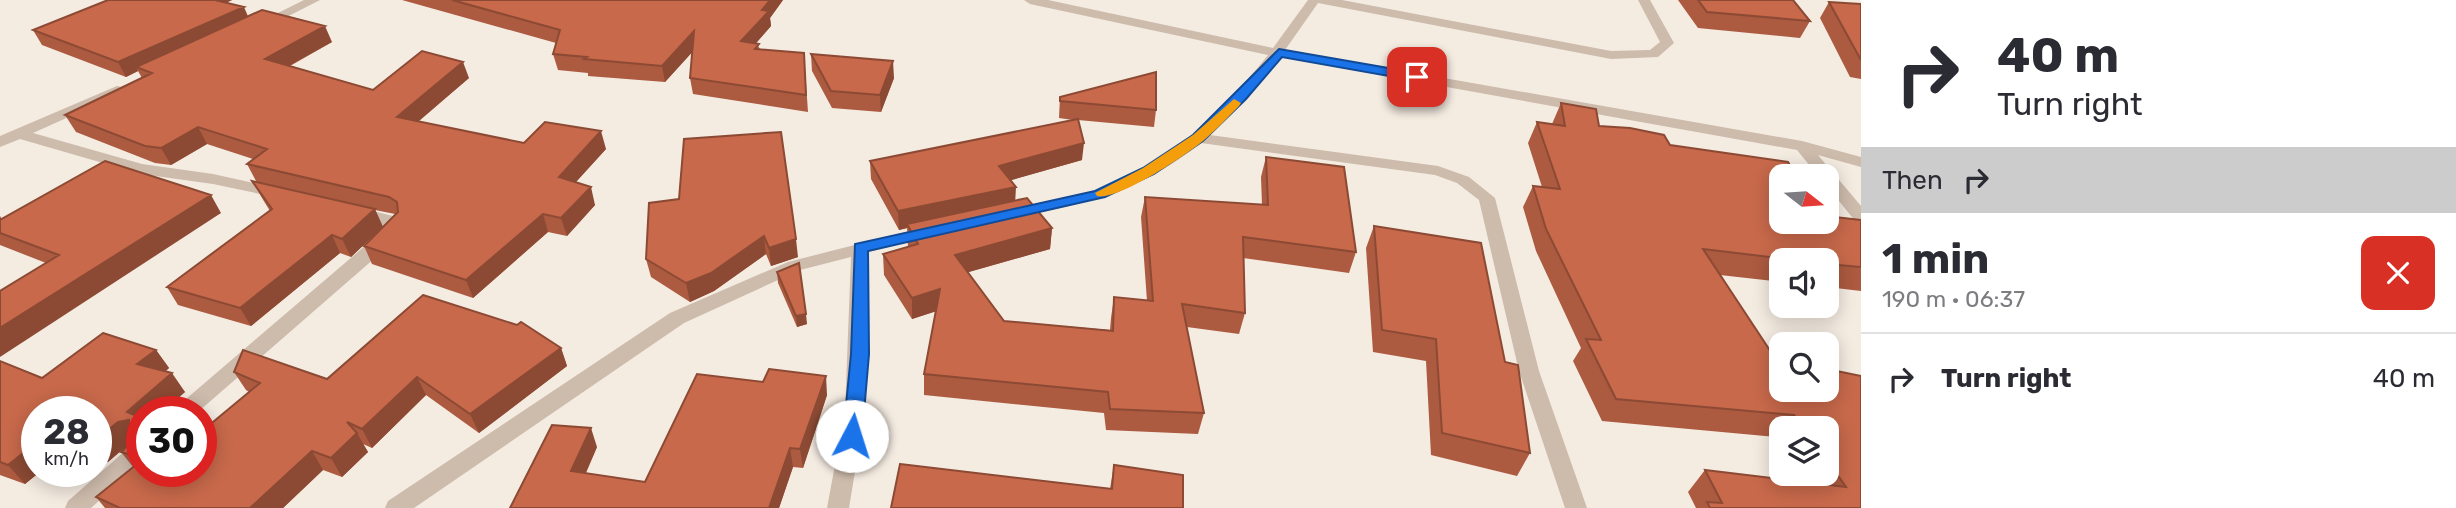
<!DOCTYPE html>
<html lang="en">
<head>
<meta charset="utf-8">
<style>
	:root { --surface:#fff; --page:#f7f7f7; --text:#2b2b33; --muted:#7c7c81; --line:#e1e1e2 }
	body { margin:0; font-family:Rubik,sans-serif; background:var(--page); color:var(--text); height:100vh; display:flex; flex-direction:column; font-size:26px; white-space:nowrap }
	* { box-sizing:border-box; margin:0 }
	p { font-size:23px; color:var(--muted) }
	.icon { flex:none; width:38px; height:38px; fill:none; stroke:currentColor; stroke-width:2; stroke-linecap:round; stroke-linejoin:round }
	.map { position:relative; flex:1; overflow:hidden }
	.drawer { display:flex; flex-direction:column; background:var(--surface); width:595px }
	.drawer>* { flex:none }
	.banner { background:#fff; color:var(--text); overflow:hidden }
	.needle { width:46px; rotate:107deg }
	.tools { position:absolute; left:1769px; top:164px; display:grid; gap:14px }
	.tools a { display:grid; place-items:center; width:70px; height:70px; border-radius:14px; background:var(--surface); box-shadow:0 4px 18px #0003; font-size:35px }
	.speed { position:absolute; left:21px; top:396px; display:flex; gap:14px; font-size:35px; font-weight:700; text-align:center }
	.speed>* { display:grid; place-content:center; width:91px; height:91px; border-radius:50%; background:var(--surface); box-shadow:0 4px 18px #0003; line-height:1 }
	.speed small { font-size:18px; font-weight:400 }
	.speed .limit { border:10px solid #d22; background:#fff; color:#111 }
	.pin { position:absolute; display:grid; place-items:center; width:60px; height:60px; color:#fff; margin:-30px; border-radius:14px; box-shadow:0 4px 10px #0006 }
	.me { position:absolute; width:77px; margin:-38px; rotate:5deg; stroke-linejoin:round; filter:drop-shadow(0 0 5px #0008) }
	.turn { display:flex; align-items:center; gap:24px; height:147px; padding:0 21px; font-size:32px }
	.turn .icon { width:91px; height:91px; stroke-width:2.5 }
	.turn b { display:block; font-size:49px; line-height:60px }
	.then { display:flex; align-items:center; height:66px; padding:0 21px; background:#0003; gap:14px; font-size:26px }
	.round { display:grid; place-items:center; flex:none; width:74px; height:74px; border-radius:14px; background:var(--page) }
	.head { display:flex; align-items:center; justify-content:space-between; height:119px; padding:0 21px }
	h1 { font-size:42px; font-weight:700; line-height:52px }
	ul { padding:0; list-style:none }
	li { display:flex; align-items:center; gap:21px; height:91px; padding:0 21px; border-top:2px solid var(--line) }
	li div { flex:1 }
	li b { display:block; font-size:26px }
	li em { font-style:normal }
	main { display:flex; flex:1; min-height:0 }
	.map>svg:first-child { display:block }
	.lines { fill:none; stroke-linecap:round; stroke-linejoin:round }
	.minor { fill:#cdbbac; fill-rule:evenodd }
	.wall { fill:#ac5a40; fill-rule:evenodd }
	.shaded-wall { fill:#8c4a34 }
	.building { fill:#c8694b; stroke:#8c4a34; stroke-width:2 }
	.route { fill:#1a73e8; stroke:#114b97; stroke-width:2 }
	.slow { fill:#f59e0b }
</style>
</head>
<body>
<main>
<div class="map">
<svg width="1861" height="508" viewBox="0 0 1861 508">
	<rect width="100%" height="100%" fill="#f4ebe1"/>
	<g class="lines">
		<path class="minor" d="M 304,0 L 320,0 L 265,28 L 260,29 L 254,25 Z
			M 1024,0 L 1048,0 L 1273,48 L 1308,0 L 1342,0 L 1611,51 L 1650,50 L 1660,42 L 1638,0 L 1650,0 L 1674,43 L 1658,57 L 1611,59 L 1318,3 L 1285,50 L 1802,141 L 1861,157 L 1861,167 L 1818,155 L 1861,206 L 1861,222 L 1855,221 L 1827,186 L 1827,177 L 1819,177 L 1797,150 L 1280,57 L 1253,91 L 1210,135 L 1438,166 L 1469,177 L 1495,198 L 1539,371 L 1587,508 L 1565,508 L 1519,371 L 1479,200 L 1457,183 L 1435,175 L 1201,143 C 1142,190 1088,203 1015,218 L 1009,217 L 1007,213 L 1009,209 C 1037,202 1066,200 1093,191 C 1166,166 1221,114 1268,55 L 1030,4 Z
			M 117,86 L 122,87 L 122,93 L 33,133 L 142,164 L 213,174 L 285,190 L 287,193 L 279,198 L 213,184 L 141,174 L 20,139 L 0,147 L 0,136 Z
			M 357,207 L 401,218 L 403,228 L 391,244 L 199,411 L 176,411 L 179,405 L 387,227 L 351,216 L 349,212 L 351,208 Z
			M 929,226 L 938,231 L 935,235 L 869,252 L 865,411 L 849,508 L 827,508 L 845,411 L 851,257 L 800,270 L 684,323 L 414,508 L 385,508 L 388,501 L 670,313 L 788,262 Z
			M 142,441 L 142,462 L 91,508 L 65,508 L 68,501 L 134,443 Z"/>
	</g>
	<path class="wall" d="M 108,0 L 232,0 L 226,3 L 248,17 L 332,42 L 290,66 L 373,90 L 469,78 L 418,121 L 524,143 L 606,149 L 576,182 L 595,205 L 567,236 L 548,232 L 473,298 L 372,264 L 364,246 L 382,227 L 351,257 L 340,253 L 251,326 L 178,305 L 167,287 L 270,211 L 262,198 L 252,181 L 256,181 L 247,164 L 253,159 L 207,144 L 171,165 L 155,163 L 76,132 L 65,115 L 142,78 L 138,71 L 126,77 L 42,45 L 33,30 ZM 375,210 L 395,214 L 383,227 Z
		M 402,0 L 783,0 L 770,18 L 771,26 L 756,43 L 760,49 L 805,69 L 808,112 L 693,94 L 690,78 L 692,52 L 665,82 L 588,76 L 588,73 L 558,70 L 553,54 L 556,43 Z
		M 1678,0 L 1793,0 L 1810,21 L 1800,38 L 1698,28 Z
		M 1829,2 L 1861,4 L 1861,79 L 1850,77 L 1820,18 Z
		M 811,54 L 894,78 L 881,112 L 832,108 L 812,71 Z
		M 1060,97 L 1156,110 L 1154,127 L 1078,120 L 1082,160 L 1011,180 L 1015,200 L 1052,228 L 1050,249 L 968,272 L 1004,321 L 1110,330 L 1111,318 L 1114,297 L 1147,301 L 1141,217 L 1145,197 L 1262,205 L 1261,177 L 1266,157 L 1356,252 L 1349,273 L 1243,258 L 1245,313 L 1239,334 L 1187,327 L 1204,413 L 1198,434 L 1106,430 L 1104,413 L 924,395 L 924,374 L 936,311 L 912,319 L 884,275 L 883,254 L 908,247 L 907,228 L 899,230 L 871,179 L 870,161 L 1073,120 L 1059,118 Z
		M 1561,103 L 1596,109 L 1599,126 L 1630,128 L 1664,135 L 1670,145 L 1788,162 L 1797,177 L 1782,177 L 1782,222 L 1827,222 L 1827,216 L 1861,220 L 1861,291 L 1827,287 L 1827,261 L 1782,261 L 1782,282 L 1720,275 L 1775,358 L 1782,359 L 1782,390 L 1827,390 L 1827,369 L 1861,376 L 1861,508 L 1696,508 L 1688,492 L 1705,470 L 1807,482 L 1802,474 L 1827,474 L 1827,429 L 1782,429 L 1782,445 L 1776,437 L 1602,421 L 1573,361 L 1581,348 L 1536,251 L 1523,207 L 1533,186 L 1542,187 L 1528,143 L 1537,122 L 1552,124 Z
		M 684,139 L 798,257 L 771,266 L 766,254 L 714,291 L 690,302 L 651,277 L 646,259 L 679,199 Z
		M 221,213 L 46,263 L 0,245 L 0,216 L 2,219 Z
		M 1374,226 L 1505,362 L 1530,453 L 1517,476 L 1431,455 L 1426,361 L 1373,352 L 1366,248 Z
		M 777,272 L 807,324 L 797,327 L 778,283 Z
		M 561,348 L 567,366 L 479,433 L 426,395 L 372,448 L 363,444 L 368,452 L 342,477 L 323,470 L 283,508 L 105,508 L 96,497 L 133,467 L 121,452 L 130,443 L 108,462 L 96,459 L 96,411 L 37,411 L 37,471 L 41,471 L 25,484 L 0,475 L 0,361 L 42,378 L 156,350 L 169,368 L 165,372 L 185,392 L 163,411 L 142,411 L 142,471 L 201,471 L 249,392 L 246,390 L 234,372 L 327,379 Z
		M 763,382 L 827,395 L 803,468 L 793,467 L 779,508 L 510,508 L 597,447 L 586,473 L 645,482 Z
		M 1114,465 L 1183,508 L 1110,489 Z"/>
	<path class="shaded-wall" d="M 203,0 L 232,0 L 208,10 Z
		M 770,0 L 783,0 L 770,18 L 771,26 L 744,57 L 741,41 L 762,10 Z
		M 244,7 L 250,21 L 136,67 L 138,71 L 126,77 L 118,62 Z
		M 325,26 L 332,42 L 272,75 L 265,59 Z
		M 694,31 L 697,47 L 665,82 L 662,66 Z
		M 893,61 L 894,78 L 881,112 L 880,95 Z
		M 463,62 L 469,78 L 404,134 L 397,117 Z
		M 198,127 L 207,144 L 171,165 L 161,148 Z
		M 601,131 L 606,149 L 564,195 L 559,177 Z
		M 1084,143 L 1082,160 L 998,184 L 999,166 Z
		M 591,187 L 595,205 L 567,236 L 561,218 Z
		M 1016,187 L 1015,205 L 907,224 L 907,228 L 899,230 L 898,211 Z
		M 211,195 L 221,213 L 0,357 L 0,328 Z
		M 375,209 L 383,227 L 351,257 L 342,239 Z
		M 543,214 L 548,232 L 473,298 L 466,280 Z
		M 1052,228 L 1050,249 L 955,276 L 955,255 Z
		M 332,235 L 340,253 L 251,326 L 240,308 Z
		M 764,236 L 766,254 L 714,291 L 690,302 L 686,283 Z
		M 796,239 L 798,257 L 771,266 L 769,248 Z
		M 940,289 L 940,310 L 912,319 L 912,298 Z
		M 806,314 L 807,324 L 797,327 L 796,316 Z
		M 561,348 L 567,366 L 479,433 L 470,414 Z
		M 156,350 L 169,368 L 151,383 L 137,364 Z
		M 172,373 L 185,392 L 163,411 L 142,411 L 142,430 L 127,412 Z
		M 826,376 L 827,395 L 803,468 L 800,449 Z
		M 417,377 L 426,395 L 372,448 L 362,429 Z
		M 129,420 L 132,441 L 108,462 L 96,447 L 96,440 L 118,422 Z
		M 591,428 L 597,447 L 578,490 L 571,471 Z
		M 357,433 L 368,452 L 342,477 L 331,458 Z
		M 37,442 L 37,471 L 41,471 L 25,484 L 8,465 Z
		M 790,448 L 793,467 L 779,508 L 769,508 Z
		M 312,451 L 323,470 L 283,508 L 250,508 Z"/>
	<path class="building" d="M 108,0 L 215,0 L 244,7 L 118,62 L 33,30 Z
		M 452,0 L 770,0 L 762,10 L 769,11 L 741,41 L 759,44 L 755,49 L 804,53 L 806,95 L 690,78 L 694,31 L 662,66 L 584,59 L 587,57 L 553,54 L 560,30 Z
		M 1698,0 L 1793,0 L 1810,21 L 1707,12 Z
		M 1829,2 L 1861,4 L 1861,60 Z
		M 262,10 L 325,26 L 265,59 L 373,90 L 422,51 L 463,62 L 397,117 L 524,143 L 545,122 L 601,131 L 559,177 L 591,187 L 561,218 L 543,214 L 466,280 L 364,246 L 398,212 L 397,202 L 389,197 L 247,164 L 267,149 L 198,127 L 161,148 L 145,146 L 65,115 L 152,73 L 136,67 Z
		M 811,54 L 893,61 L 880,95 L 831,91 Z
		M 1156,72 L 1156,110 L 1060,101 L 1060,97 Z
		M 1561,103 L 1596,109 L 1599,126 L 1630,128 L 1664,135 L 1670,145 L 1788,162 L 1797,177 L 1782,177 L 1782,222 L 1827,222 L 1827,216 L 1861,220 L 1861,267 L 1827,264 L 1827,261 L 1803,261 L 1703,249 L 1775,358 L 1782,359 L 1782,390 L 1827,390 L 1827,369 L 1861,376 L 1861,508 L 1710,508 L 1707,502 L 1722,503 L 1705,470 L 1846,487 L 1827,460 L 1827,429 L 1804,429 L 1794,415 L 1616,399 L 1586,339 L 1601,340 L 1546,229 L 1533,186 L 1560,189 L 1537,122 L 1565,126 Z
		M 1078,119 L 1084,143 L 999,166 L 1016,187 L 898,211 L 870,161 Z
		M 781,132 L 796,239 L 769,248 L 764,236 L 711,273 L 686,283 L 646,259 L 649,203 L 679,199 L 684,139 Z
		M 1266,157 L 1344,167 L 1356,252 L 1243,237 L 1245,313 L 1182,304 L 1204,413 L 1110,409 L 1108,392 L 924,374 L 940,289 L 912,298 L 883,254 L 918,244 L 907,224 L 1027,198 L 1052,228 L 955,255 L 1004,321 L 1113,331 L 1114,297 L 1153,301 L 1145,197 L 1268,205 Z
		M 105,161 L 211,195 L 0,328 L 0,291 L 59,255 L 0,233 L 0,220 Z
		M 252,181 L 375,209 L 342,239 L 332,235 L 240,308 L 167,287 L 272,209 Z
		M 1374,226 L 1481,243 L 1505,362 L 1518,365 L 1530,453 L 1442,433 L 1436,339 L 1382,330 Z
		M 799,263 L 806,314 L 796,316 L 777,272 Z
		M 423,295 L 517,325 L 521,322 L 561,348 L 470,414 L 417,377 L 362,429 L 347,422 L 357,433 L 331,458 L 312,451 L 250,508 L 120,508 L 96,497 L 142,460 L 142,471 L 201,471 L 201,432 L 260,383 L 234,372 L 243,350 L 327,379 Z
		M 103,333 L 156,350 L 137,364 L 172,373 L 127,412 L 142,418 L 142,458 L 121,452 L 130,443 L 129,420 L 118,422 L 96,440 L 96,411 L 37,411 L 37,442 L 8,465 L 0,462 L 0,361 L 42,378 Z
		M 769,369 L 826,376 L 800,449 L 790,448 L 769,508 L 510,508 L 552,425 L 591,428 L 571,471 L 645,482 L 697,374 L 763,382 Z
		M 900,464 L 1112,489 L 1114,465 L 1183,475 L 1183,508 L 891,508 Z"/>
	<path class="route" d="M 1279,49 L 1417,73 L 1423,77 L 1417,81 L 1282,57 L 1246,99 L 1203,141 L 1154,174 L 1105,197 L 868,251 L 869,354 L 862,436 L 859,442 L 846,442 L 843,436 L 851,354 L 855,244 L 1095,191 L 1143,168 L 1193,135 Z"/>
	<path class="slow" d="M 1234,99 L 1241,103 L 1239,106 C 1227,118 1216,130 1203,141 C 1186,155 1118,201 1097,196 L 1095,193 L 1143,168 L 1193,135 Z"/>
</svg>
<div class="tools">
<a><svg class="needle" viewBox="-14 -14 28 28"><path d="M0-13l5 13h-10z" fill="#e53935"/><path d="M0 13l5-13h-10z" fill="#7c7c81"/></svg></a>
<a><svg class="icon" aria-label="sound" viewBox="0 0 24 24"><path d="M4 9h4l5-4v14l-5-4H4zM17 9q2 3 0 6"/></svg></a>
<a><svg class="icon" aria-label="search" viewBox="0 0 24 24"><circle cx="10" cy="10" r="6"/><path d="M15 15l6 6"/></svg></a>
<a><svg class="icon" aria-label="layers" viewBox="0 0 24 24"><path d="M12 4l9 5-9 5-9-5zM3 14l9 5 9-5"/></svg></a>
</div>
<div class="speed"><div>28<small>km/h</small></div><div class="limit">30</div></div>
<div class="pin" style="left:1417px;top:77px;background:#d93025"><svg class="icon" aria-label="arrive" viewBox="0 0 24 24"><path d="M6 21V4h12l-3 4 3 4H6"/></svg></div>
<svg class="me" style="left:852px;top:436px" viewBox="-20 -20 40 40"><circle r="19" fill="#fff"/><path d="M0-13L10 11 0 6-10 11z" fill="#1a73e8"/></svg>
</div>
<section class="drawer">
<div class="banner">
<div class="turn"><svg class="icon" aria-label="right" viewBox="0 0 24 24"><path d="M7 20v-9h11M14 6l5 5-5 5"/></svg><div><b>40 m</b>Turn right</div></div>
<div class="then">Then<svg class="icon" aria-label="right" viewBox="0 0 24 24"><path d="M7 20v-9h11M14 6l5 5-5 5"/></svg></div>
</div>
<div class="head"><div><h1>1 min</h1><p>190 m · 06:37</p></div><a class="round" style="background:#d93025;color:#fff"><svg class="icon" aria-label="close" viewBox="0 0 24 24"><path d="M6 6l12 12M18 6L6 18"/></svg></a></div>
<ul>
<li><svg class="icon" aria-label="right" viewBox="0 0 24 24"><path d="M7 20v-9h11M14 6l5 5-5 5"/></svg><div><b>Turn right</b></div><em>40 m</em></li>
</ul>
</section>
</main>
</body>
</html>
